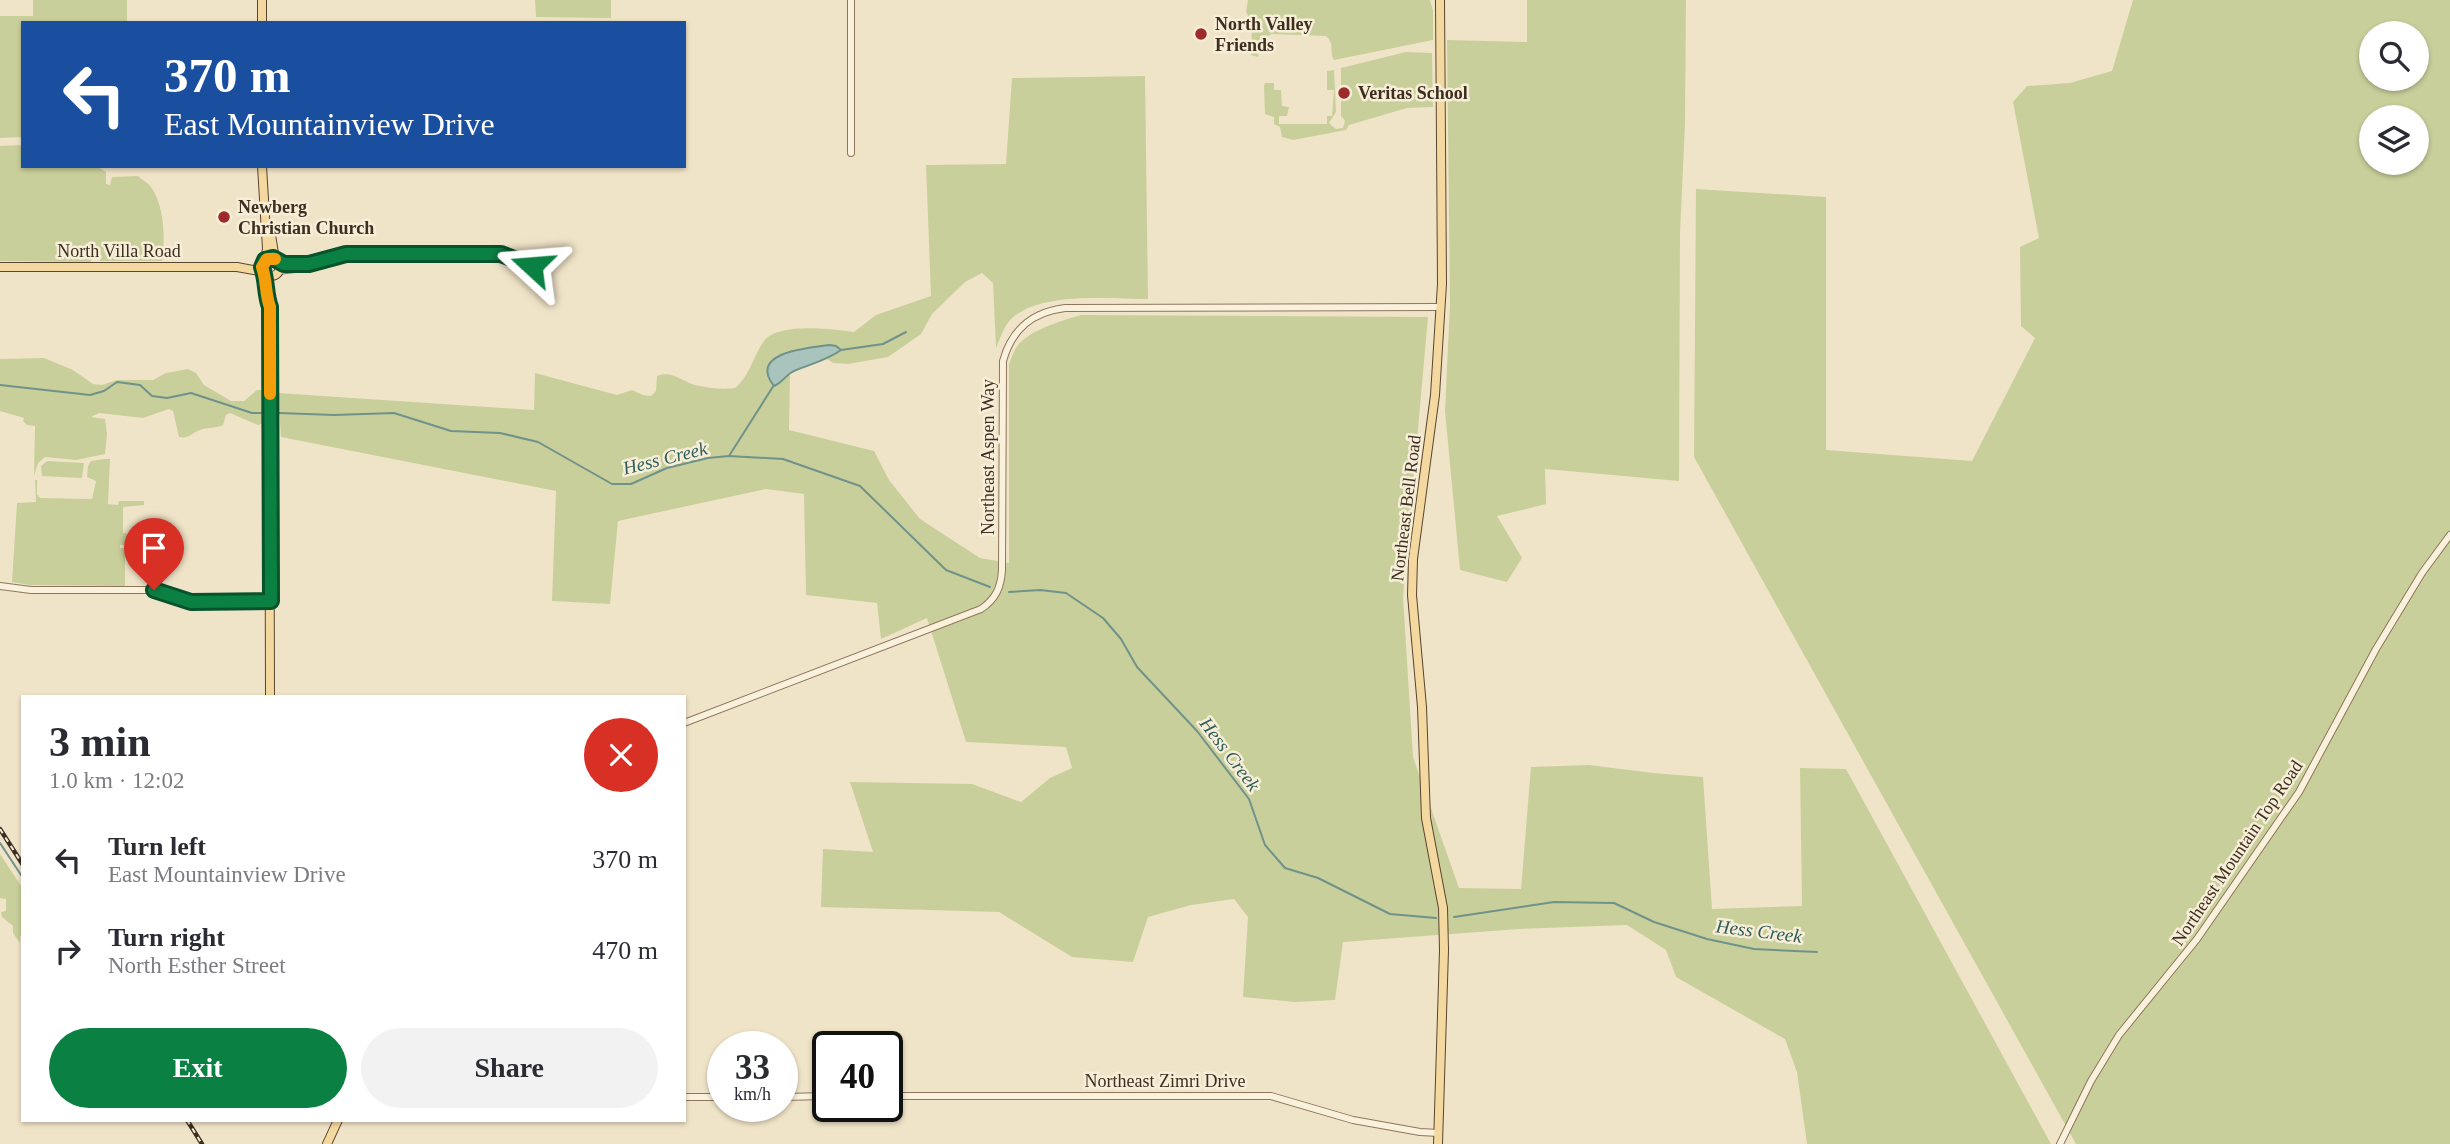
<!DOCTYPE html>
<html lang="en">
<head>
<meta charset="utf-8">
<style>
	:root { --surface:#fff; --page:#f2f2f3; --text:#2b2b33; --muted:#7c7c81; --accent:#0b8043 }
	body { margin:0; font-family:"Times New Roman",serif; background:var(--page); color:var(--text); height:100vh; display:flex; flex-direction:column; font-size:26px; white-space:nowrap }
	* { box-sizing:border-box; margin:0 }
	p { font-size:23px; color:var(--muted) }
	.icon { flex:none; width:38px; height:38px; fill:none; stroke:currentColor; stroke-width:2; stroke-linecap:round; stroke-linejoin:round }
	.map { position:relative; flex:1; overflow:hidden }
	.side { position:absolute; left:21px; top:695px; width:665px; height:427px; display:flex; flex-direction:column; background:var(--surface); border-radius:0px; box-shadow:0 2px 5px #0004 }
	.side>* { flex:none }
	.hud { position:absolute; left:21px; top:21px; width:665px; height:147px; border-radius:0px; box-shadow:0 2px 5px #0004; background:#1a4fa0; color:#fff; overflow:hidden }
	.fabs { position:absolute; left:2359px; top:21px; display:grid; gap:14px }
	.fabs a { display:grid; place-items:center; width:70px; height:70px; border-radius:50%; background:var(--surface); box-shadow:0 2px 5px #0004; font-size:35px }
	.speed { position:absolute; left:707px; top:1031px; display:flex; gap:14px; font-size:35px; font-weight:700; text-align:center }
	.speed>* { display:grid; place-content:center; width:91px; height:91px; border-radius:50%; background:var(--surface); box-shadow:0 2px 5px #0004; line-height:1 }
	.speed small { font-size:18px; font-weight:400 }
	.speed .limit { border:4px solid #111; border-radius:10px; background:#fff; color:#111 }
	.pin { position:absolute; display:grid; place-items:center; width:60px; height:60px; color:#fff; margin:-72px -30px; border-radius:50% 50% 50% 0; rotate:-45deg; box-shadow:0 0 7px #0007 }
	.pin .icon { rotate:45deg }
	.me { position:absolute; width:77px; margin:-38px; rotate:289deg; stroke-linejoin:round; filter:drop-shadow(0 0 5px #0008) }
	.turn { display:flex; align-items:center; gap:24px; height:147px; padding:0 28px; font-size:32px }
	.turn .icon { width:91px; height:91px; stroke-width:2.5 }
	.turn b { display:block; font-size:49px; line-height:60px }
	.round { display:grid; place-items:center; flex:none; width:74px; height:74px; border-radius:37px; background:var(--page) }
	.head { display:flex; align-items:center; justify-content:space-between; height:119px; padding:0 28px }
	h1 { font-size:42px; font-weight:600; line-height:52px }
	.action { display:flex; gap:14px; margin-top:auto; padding:14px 28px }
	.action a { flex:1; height:80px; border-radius:42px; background:var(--accent); color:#fff; font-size:28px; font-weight:600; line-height:80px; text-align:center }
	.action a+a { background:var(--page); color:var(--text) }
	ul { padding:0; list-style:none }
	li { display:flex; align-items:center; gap:21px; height:91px; padding:0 28px }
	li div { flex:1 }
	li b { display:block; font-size:26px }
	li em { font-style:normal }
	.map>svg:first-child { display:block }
	.green { fill:#c9cf9b; fill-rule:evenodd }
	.water { fill:#a9c4bc; stroke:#6f938a; stroke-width:2 }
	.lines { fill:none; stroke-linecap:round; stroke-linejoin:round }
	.stream { stroke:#6f938a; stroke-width:2 }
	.minor-casing { stroke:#8d765c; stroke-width:8 }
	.major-casing { stroke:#5b4430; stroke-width:10 }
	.minor { stroke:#faf1dc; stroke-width:6 }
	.major { stroke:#f3d9a0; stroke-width:8 }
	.rail-casing { stroke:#3d2e20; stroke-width:4.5 }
	.rail { stroke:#f7eed8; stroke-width:2; stroke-dasharray:5; stroke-linecap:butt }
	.route-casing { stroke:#07532c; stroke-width:18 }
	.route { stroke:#0b8043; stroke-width:12 }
	.slow { stroke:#f59e0b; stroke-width:12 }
	.poi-dot { fill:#9e2a2b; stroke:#f7eed8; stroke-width:2.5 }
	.labels { text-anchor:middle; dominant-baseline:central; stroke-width:5; stroke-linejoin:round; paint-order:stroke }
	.poi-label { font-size:18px; font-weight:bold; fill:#3d2e20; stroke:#f7eed8; text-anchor:start }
	.street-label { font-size:18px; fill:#3d2e20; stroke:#f7eed8 }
	.water-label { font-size:19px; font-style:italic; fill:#2f5d5a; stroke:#f7eed8 }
</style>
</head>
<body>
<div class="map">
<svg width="2450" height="1144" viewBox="0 0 2450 1144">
	<rect width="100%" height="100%" fill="#f0e4c8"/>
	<path class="green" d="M 33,0 L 127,0 L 127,23 L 23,23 L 23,137 L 0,138 L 0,16 L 33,16 Z
		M 535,0 L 611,0 L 611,18 L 536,17 Z
		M 1248,0 L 1430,0 L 1433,11 L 1433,40 L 1334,60 C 1329,53 1335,43 1326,36 L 1271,34 L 1259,43 L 1258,57 L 1251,55 L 1252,22 L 1246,12 Z
		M 1527,0 L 1686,0 L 1685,124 L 1680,234 L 1679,481 L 1545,469 L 1546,504 L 1497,516 L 1522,558 L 1507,582 L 1460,570 L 1445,411 L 1450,304 L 1447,40 L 1527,42 Z
		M 2133,0 L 2450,0 L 2450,1144 L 2076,1144 L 1694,457 L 1696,189 L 1826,197 L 1826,450 L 1972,461 L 2035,338 L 2021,326 L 2020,247 L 2039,238 L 2013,102 L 2027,86 L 2070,83 L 2112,71 ZM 2371,33 L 2417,33 L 2417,79 L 2371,79 ZM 2371,117 L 2417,117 L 2417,163 L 2371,163 Z
		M 1406,52 L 1432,53 L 1433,107 L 1407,108 L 1349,125 L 1346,130 L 1293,140 L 1282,137 L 1280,127 L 1274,124 L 1274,117 L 1265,114 L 1264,86 L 1265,83 L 1274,83 L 1274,90 L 1281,90 L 1282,106 L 1289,107 L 1287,116 L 1279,116 L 1279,124 L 1327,124 L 1327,116 L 1332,116 L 1334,90 L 1327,90 L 1327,71 L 1334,70 L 1336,112 L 1329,123 L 1336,129 L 1343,128 L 1345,121 L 1341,116 L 1341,68 Z
		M 1145,76 L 1148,299 C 1109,299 1041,291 1011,319 C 1004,326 1000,339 996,348 L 993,283 L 982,273 L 965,282 L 932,314 L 921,334 L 888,357 L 848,364 L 833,363 L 827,359 L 790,373 L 789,430 L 874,451 L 889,480 L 920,519 L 980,558 L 1009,563 L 1009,364 C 1011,359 1013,353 1016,348 C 1026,331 1063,320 1081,315 L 1428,317 L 1403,597 L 1413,757 L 1459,888 L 1521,889 L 1531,767 L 1589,765 L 1653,773 L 1703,777 L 1712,909 L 1802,906 L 1800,768 L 1846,769 L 2051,1144 L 1807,1144 L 1797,1072 L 1785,1039 L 1676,977 L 1666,950 L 1627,925 L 1519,929 L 1343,942 L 1335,1000 L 1295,1002 L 1243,997 L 1248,917 L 1234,899 L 1191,905 L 1148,917 L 1133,962 L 1072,957 L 999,912 L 821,907 L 823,849 L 873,852 L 850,782 L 972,784 L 1021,802 L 1050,778 L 1072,768 L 1066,747 L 966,742 L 927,618 L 881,639 L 877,603 L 806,595 L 804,494 L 766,489 L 618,521 L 610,604 L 552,601 L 556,491 L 281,437 L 278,393 L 534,410 L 535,373 L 617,395 L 632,390 L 643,395 L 651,396 L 656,391 L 657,376 C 671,370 682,381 695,385 C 708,388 722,390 735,388 C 750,376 753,356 764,341 C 778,322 833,329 854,332 L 876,315 L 931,296 L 926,165 L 1006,164 L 1012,78 Z
		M 23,145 L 23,166 L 96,166 L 106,172 L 106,184 L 110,185 L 112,177 L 138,176 C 141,179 148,183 151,187 C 165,207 165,238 162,261 L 100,261 L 99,253 L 92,253 L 91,262 L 0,261 L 0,146 Z
		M 44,358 L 73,370 L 93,384 L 102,385 L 117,380 L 153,380 L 166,373 L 188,369 L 196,373 L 204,385 L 231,401 L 244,401 L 257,390 L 263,390 L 267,393 L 267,422 L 258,425 L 230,413 L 226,415 L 223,425 C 215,429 208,427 200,430 C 191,433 190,439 179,437 L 173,411 L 169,409 L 143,418 L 99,413 L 91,417 L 105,419 L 107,434 L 105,454 L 76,460 L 45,457 L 38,463 L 34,476 L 35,426 L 27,425 L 23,421 L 24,418 L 0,411 L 0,359 Z
		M 105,459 L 110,459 L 108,504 L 118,505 L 119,501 L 144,501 L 144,505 L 123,507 L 123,533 L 136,535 L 136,545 L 120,545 L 120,548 L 125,548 L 125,586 L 29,585 L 12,582 L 17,503 L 36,502 L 35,480 L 37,480 L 37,494 L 40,498 L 92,499 L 96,481 L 87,477 L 88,466 L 91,461 Z
		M 47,461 L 84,463 L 82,478 L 42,476 L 41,466 Z
		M 0,854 L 23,889 L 23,936 L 20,936 L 20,943 L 13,933 L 13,926 L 2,917 L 1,912 L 6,911 L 6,899 L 0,898 Z"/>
	<path class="water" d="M 830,345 L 836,346 L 841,350 C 826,361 809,364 792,372 C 785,376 782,383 774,386 C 747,352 809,348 830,345 Z"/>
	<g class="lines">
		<path class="stream" d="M 841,350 L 883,344 L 906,332
			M 0,385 L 90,395 L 104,391 L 117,382 L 140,385 L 152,396 L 167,398 L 191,393 L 252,413 L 265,413
			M 279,413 L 334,415 L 394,413 L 451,431 L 500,433 L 538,442 L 612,484 L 631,484 L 667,468 L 708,458 L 729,456 L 783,459 L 860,486 L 946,570 L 990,587
			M 729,456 L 774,385
			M 1009,592 L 1040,590 L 1066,593 L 1103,618 L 1121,639 L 1137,667 L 1197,731 L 1249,799 L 1265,845 L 1285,868 L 1318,878 L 1390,914 L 1436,918
			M 0,843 L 23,878
			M 1454,917 L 1554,902 L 1614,903 L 1654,922 L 1707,939 L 1754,949 L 1817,952"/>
		<defs>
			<path id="minor" d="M 851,153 L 851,0
				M 277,261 L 284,264 L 307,264
				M 278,271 L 303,268 L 325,258 L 346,254 L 501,254 L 532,266
				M 0,586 L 31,590 L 154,590 L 191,602 L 271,602
				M 684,723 L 981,609 C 996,599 1001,587 1002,570 L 1003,361 C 1012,329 1032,312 1065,308 L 1441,307
				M 887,1096 L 1271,1096 L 1353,1120 L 1420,1132 L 1439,1133
				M 684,1097 L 723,1097
				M 782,1097 L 828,1096
				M 2060,1144 L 2091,1081 L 2119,1035 L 2197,939 L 2299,792 L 2376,649 L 2422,573 L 2450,535"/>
			<path id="major" d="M 262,0 L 262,23
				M 262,166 L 267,249 L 265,260
				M 271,235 L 275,259
				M262 267a9 9 0 1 1 18 0a9 9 0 1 1-18 0Z
				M 0,267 L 237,267 L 264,272
				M 265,273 L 269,307 L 270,696
				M 327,1144 L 338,1120
				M 1438,1144 L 1444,950 L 1443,908 L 1426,818 L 1422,707 L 1412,595 L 1413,559 L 1435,395 L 1442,284 L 1440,0"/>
		</defs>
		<use href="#minor" class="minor-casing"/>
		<use href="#major" class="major-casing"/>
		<use href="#minor" class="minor"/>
		<use href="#major" class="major"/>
		<defs>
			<path id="rail" d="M 0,829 L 23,865
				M 187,1120 L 202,1144"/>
		</defs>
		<use href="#rail" class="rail-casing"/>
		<use href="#rail" class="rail"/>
	</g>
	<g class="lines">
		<defs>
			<path id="route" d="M 154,590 L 191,602 L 271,601 L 270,307 C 265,294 267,281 262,267 L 265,260 L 273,258 L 284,264 L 309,264 L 346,254 L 501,254 L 532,266"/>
		</defs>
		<use href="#route" class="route-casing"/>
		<use href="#route" class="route"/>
		<path class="slow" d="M 270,394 L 270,307 C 265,294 267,281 262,267 L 267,259 L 275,259"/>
	</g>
	<g class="poi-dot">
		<circle cx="1201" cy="34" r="7"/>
		<circle cx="1344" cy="93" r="7"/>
		<circle cx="224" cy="217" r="7"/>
	</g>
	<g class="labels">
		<g class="poi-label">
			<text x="1215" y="24">North Valley<tspan x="1215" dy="21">Friends</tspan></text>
			<text x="1358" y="93">Veritas School</text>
			<text x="238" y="207">Newberg<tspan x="238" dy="21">Christian Church</tspan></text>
		</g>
		<g class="street-label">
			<text x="119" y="251">North Villa Road</text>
			<text transform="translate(988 457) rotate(-90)">Northeast Aspen Way</text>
			<text transform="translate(1406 508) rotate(-83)">Northeast Bell Road</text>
			<text transform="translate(2237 853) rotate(-56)">Northeast Mountain Top Road</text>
			<text x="1165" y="1081">Northeast Zimri Drive</text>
		</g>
		<g class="water-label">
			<text transform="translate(665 458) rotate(-14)">Hess Creek</text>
			<text transform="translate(1230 754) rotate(53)">Hess Creek</text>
			<text transform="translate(1759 931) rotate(7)">Hess Creek</text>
		</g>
	</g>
</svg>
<div class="fabs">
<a><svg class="icon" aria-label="search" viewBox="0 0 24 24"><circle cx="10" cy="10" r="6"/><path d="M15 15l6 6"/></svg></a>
<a><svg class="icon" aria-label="layers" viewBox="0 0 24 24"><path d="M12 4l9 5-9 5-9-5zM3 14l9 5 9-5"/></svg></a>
</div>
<div class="speed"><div>33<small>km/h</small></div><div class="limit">40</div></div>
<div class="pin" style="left:154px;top:590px;background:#d93025"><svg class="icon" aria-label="arrive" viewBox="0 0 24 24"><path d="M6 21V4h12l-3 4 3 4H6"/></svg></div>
<svg class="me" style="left:532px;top:266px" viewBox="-20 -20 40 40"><path d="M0-17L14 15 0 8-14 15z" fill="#0b8043" stroke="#fff" stroke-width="4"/></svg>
<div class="hud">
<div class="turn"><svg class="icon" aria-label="left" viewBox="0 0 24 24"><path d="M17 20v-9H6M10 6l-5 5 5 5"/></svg><div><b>370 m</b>East Mountainview Drive</div></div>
</div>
<section class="side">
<div class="head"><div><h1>3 min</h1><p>1.0 km · 12:02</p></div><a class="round" style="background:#d93025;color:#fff"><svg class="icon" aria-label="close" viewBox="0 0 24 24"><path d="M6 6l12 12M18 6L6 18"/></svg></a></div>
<ul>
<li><svg class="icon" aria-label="left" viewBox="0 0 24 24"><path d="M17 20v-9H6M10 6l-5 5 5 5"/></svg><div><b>Turn left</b><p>East Mountainview Drive</p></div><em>370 m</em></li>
<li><svg class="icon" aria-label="right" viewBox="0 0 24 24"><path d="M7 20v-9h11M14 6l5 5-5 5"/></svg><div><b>Turn right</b><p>North Esther Street</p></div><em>470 m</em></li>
</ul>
<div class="action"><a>Exit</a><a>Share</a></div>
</section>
</div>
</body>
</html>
